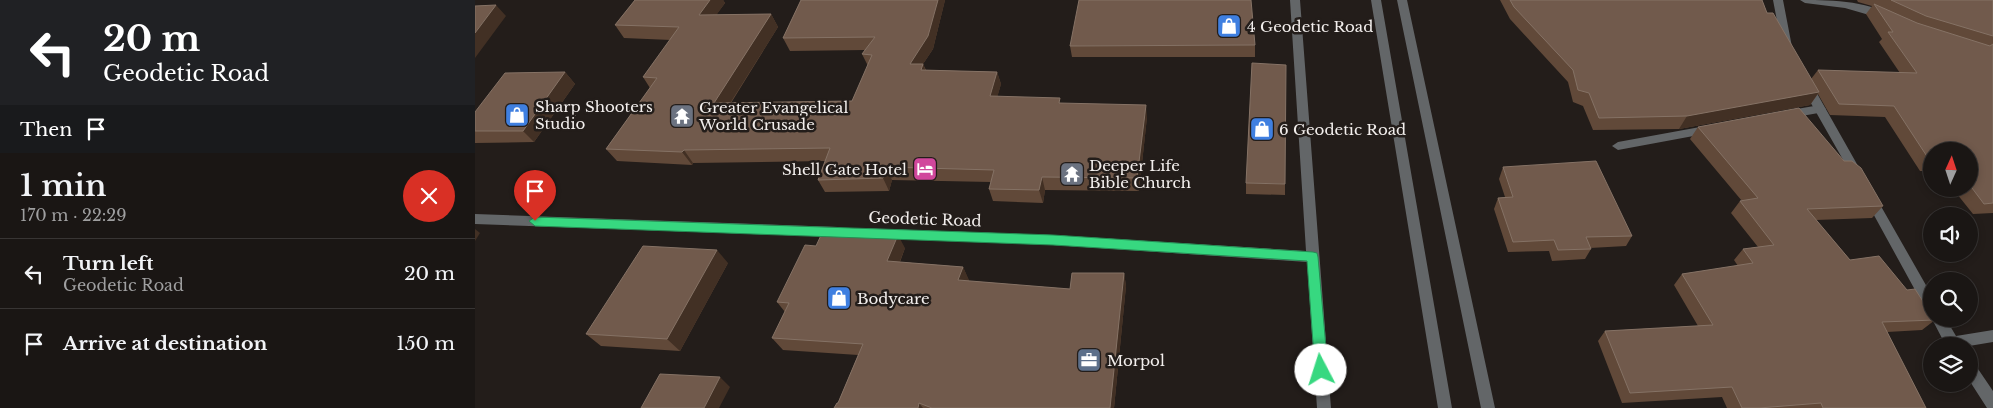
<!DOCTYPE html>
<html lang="en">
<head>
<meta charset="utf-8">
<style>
	:root { --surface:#1a1614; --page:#272322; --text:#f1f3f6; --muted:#9f9fa0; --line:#383534 }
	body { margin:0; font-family:"Libre Baskerville",serif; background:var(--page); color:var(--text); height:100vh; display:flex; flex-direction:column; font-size:19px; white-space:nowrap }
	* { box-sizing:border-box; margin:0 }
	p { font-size:16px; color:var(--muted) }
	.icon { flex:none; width:28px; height:28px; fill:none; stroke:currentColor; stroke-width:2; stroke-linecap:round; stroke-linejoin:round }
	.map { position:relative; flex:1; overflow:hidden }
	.details { display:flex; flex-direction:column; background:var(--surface); width:475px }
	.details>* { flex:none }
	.top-card { background:#202124; color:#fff; overflow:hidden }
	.needle { width:32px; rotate:3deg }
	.buttons { position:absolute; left:1448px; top:142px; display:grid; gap:10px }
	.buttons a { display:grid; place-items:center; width:55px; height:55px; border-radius:50%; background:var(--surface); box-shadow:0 2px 8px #0003,0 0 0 1px var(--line); font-size:25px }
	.pin { position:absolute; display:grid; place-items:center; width:42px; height:42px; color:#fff; margin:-51px -21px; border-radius:50% 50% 50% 0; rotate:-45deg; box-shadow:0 0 5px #0007 }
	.pin .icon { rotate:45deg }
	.me { position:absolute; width:55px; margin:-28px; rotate:355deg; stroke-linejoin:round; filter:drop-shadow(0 0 4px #0008) }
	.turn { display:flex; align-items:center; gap:18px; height:105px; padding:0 20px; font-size:22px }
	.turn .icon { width:65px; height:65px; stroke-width:2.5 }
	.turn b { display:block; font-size:35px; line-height:42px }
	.then { display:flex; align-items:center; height:48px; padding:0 20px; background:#0003; gap:10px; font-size:19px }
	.round { display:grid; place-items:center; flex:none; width:52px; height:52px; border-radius:26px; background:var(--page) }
	.overview { display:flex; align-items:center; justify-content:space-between; height:85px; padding:0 20px }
	h1 { font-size:30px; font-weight:600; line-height:38px }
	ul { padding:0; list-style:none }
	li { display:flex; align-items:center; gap:15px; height:70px; padding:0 20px; border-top:1px solid var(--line) }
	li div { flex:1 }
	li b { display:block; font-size:19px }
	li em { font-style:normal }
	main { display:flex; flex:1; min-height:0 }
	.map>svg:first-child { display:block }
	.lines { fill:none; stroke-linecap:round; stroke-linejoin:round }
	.lane { fill:#636668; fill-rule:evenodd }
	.street { fill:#636668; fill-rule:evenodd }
	.wall { fill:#614939 }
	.shaded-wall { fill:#423024 }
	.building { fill:#715a4c; stroke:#857265 }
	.route { fill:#37d880; stroke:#248c53 }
	.labels { text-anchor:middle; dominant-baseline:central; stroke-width:5; stroke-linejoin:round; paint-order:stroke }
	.poi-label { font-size:15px; fill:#f3efed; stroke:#231d1a; text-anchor:start }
	.street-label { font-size:15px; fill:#f3efed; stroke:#231d1a }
</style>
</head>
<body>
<main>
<section class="details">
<div class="top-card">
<div class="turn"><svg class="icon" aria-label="left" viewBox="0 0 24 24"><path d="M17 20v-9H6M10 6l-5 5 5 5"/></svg><div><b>20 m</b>Geodetic Road</div></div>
<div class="then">Then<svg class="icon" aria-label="arrive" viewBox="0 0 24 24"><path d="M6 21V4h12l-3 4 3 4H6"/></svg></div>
</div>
<div class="overview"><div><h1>1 min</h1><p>170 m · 22:29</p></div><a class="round" style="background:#d93025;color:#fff"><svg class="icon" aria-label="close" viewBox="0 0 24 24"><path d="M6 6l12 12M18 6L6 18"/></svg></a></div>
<ul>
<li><svg class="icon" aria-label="left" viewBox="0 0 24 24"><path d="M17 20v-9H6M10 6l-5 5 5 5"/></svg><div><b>Turn left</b><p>Geodetic Road</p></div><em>20 m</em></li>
<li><svg class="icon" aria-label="arrive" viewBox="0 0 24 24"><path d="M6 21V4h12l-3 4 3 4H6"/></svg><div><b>Arrive at destination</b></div><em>150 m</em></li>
</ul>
</section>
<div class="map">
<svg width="1518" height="408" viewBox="0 0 1518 408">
	<rect width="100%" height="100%" fill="#231d1a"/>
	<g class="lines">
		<path class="lane" d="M 1345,105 L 1351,109 L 1349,112 L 1310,119 L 1304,115 L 1310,111 Z
			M 1236,125 L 1240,126 L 1242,129 L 1240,132 L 1143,150 L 1137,146 L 1143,142 Z"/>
		<path class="street" d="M 815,0 L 825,0 L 856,408 L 842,408 L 832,262 L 578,245 L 378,237 L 377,233 L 378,229 L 383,228 L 578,235 L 831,251 Z
			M 896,0 L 906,0 L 977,408 L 963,408 Z
			M 922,0 L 932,0 L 1020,408 L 1006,408 Z
			M 1298,0 L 1308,0 L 1317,47 L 1316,49 L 1308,49 L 1307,47 Z
			M 1325,0 C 1347,0 1397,0 1413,16 L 1408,19 L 1370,8 L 1330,3 Z
			M 1331,80 L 1335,81 L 1387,173 L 1389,176 L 1387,179 L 1379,179 L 1325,84 Z
			M 1395,192 L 1399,194 L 1456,294 L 1456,312 L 1451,310 L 1389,197 L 1391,194 Z
			M 0,214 L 363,227 L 368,228 L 369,232 L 368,236 L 363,237 L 0,224 Z
			M 1457,319 L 1471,319 L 1481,336 L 1518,330 L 1518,342 L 1494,346 L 1471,346 Z
			M 1494,362 L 1499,363 L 1518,391 L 1518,408 L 1512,408 L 1494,380 Z"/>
	</g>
	<path class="wall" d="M 160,0 L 248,0 L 250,3 L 241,15 L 296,14 L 303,27 L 256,103 L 377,101 L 393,66 L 387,54 L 390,50 L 315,51 L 308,38 L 326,0 L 470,0 L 458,49 L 448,64 L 451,70 L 522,72 L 526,84 L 522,97 L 586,103 L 672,117 L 664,191 L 570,190 L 568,203 L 518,201 L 514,189 L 516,182 L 417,180 L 414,191 L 350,192 L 343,180 L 350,161 L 218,163 L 217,165 L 142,161 L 131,149 L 175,88 L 168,77 L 196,40 L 149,38 L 140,25 Z
		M 1025,0 L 1287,0 L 1292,13 L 1336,79 L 1343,70 L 1425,73 L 1404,42 L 1407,39 L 1391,14 L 1397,6 L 1383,2 L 1382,0 L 1518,0 L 1518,213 L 1498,214 L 1478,189 L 1494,189 L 1494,151 L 1456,151 L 1456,171 L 1445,171 L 1410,117 L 1355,115 L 1343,94 L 1335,105 L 1204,129 L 1118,130 L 1108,106 L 1098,102 L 1093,82 L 1035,19 Z
		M 780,45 L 780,57 L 597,57 L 595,46 Z
		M 90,72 L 100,84 L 59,142 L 0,143 L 0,112 Z
		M 1223,127 L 1408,206 L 1397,218 L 1341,220 L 1375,260 L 1432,290 L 1460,320 L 1447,330 L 1412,332 L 1451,408 L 1252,408 L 1247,397 L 1147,403 L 1123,341 L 1130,331 L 1223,326 L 1199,285 L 1207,274 L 1263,266 L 1259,260 L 1268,249 L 1283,247 L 1256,213 L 1265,201 L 1267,201 L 1215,139 Z
		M 1028,167 L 1157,236 L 1151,246 L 1115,248 L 1116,249 L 1110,259 L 1077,261 L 1074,251 L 1033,252 L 1019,209 L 1023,198 L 1030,197 L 1024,179 Z
		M 771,183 L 810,184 L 810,195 L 771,194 Z
		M 430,248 L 425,262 L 488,267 L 494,281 L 595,289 L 649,273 L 651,286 L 639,408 L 359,408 L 363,403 L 383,355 L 308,350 L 297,338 L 310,312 L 302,302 Z
		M 253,263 L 205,351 L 126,346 L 111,334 Z"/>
	<path class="shaded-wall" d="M 235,0 L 248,0 L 250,3 L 232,28 L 224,15 Z
		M 463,0 L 470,0 L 458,49 L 448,64 L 453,77 L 446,70 L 435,64 Z
		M 21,5 L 31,16 L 0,58 L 0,33 Z
		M 296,14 L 303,27 L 247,116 L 239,103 Z
		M 90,72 L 100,84 L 59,142 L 48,131 Z
		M 522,72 L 526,84 L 519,109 L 515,96 Z
		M 1344,92 L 1335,105 L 1204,129 L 1212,116 Z
		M 671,105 L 672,117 L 664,191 L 662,178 Z
		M 209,150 L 218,163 L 217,165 L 207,152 Z
		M 411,167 L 417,180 L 414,191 L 408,178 Z
		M 567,177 L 570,190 L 568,203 L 564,190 Z
		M 0,229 L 5,233 L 0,241 Z
		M 423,235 L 430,248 L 420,274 L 412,261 Z
		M 242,250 L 253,263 L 205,351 L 192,339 Z
		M 488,267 L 494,280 L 489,293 L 483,280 Z
		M 649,273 L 651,286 L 639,408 L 635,408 Z
		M 245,377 L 255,387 L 244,408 L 229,408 Z
		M 444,403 L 448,408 L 443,408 Z"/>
	<path class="building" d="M 160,0 L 235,0 L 224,15 L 296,14 L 239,103 L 377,101 L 397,55 L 387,54 L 400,37 L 308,38 L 326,0 L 463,0 L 453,36 L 435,64 L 448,64 L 446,70 L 522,72 L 515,96 L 585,98 L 584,103 L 671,105 L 662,178 L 567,177 L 564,190 L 514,189 L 519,170 L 411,167 L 408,178 L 343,180 L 355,148 L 209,150 L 207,152 L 131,149 L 182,78 L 168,77 L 204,27 L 140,25 Z
		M 604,0 L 776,0 L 780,45 L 595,46 Z
		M 1035,0 L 1287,0 L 1292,13 L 1298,13 L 1344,92 L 1212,116 L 1124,118 L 1114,93 L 1103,90 L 1098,70 L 1039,7 Z
		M 1416,0 L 1518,0 L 1518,36 L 1451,16 Z
		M 1399,4 L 1442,23 L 1515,46 L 1518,44 L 1518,203 L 1509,204 L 1494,184 L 1494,151 L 1456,151 L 1456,161 L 1455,161 L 1419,106 L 1364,104 L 1343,70 L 1442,73 L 1413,32 L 1418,32 Z
		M 21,5 L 0,33 L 0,6 Z
		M 777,63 L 811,65 L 810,184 L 771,183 Z
		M 90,72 L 48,131 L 0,131 L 0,112 L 30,73 Z
		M 1324,108 L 1369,161 L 1377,161 L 1386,168 L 1408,206 L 1332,209 L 1375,260 L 1404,256 L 1432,290 L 1440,289 L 1456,314 L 1456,319 L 1460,319 L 1460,320 L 1407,322 L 1451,408 L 1348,408 L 1346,403 L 1284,408 L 1267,408 L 1257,387 L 1155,393 L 1130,331 L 1238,325 L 1207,274 L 1278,263 L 1268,249 L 1299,245 L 1265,201 L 1283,198 L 1223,127 Z
		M 1121,161 L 1157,236 L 1111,237 L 1116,249 L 1083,250 L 1079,240 L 1038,242 L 1023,198 L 1038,197 L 1028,167 Z
		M 348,231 L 423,235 L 412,261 L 488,267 L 483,280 L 595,289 L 597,273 L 649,273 L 635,408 L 457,408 L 444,403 L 443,408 L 359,408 L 362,403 L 363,403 L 388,344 L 297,338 L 314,303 L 302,302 L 330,245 L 341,246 Z
		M 168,246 L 242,250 L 192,339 L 111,334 Z
		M 185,374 L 245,377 L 229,408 L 166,408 Z"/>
	<path class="route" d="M 60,217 L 578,235 L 838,252 L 842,253 L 843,257 L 853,370 L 851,374 L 846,376 L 842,374 L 840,370 L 832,261 L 578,245 L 60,226 L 54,221 Z"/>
	<defs>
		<symbol id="shop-square" viewBox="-11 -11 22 22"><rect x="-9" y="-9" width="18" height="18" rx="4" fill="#3f7fe0" stroke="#231d1a"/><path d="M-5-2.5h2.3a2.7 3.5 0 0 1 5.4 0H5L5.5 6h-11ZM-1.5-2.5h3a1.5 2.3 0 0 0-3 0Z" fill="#fff"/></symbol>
		<symbol id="temple-square" viewBox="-11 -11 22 22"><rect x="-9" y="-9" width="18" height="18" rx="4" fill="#6b7280" stroke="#231d1a"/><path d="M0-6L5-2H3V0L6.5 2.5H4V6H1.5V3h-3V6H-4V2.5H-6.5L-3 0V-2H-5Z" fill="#fff"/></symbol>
		<symbol id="hotel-square" viewBox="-11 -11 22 22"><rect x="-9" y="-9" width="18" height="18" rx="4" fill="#d1479c" stroke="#231d1a"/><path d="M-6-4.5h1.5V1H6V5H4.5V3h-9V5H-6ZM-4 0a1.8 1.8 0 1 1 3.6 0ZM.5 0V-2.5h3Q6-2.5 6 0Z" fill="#fff"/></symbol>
		<symbol id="office-square" viewBox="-11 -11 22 22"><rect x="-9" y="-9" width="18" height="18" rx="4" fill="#5c6f8a" stroke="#231d1a"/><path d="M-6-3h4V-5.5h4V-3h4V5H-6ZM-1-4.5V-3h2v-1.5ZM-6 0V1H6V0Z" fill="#fff"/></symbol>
	</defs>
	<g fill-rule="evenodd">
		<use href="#shop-square" x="740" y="12" width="28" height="28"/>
		<use href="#shop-square" x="28" y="101" width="28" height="28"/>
		<use href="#temple-square" x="193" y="102" width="28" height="28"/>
		<use href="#shop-square" x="773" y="115" width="28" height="28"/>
		<use href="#hotel-square" x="436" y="155" width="28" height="28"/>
		<use href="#temple-square" x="583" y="160" width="28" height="28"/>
		<use href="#shop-square" x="350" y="284" width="28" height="28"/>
		<use href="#office-square" x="600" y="346" width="28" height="28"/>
	</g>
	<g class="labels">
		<g class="poi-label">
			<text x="772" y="26">4 Geodetic Road</text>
			<text x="60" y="106">Sharp Shooters<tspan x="60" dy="17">Studio</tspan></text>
			<text x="224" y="107">Greater Evangelical<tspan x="224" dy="17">World Crusade</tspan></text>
			<text x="804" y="129">6 Geodetic Road</text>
			<text x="614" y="165">Deeper Life<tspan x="614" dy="17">Bible Church</tspan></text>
			<text x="432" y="169" text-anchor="end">Shell Gate Hotel</text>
			<text x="382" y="298">Bodycare</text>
			<text x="632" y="360">Morpol</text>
		</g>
		<g class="street-label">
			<text transform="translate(450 219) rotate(2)">Geodetic Road</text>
		</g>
	</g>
</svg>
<div class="buttons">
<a><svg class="needle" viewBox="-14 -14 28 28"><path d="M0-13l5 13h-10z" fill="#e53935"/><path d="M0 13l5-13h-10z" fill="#9f9fa0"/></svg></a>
<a><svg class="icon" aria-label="sound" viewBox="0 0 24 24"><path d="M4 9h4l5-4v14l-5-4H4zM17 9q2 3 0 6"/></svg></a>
<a><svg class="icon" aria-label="search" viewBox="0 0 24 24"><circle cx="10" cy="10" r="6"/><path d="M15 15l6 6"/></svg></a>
<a><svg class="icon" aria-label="layers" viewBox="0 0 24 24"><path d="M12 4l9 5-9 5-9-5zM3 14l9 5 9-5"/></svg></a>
</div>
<div class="pin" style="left:60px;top:221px;background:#d93025"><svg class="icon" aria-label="arrive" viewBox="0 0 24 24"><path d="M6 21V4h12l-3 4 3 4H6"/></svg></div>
<svg class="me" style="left:846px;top:370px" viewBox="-20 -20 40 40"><circle r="19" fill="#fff"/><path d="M0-13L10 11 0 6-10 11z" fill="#37d880"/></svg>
</div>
</main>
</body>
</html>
